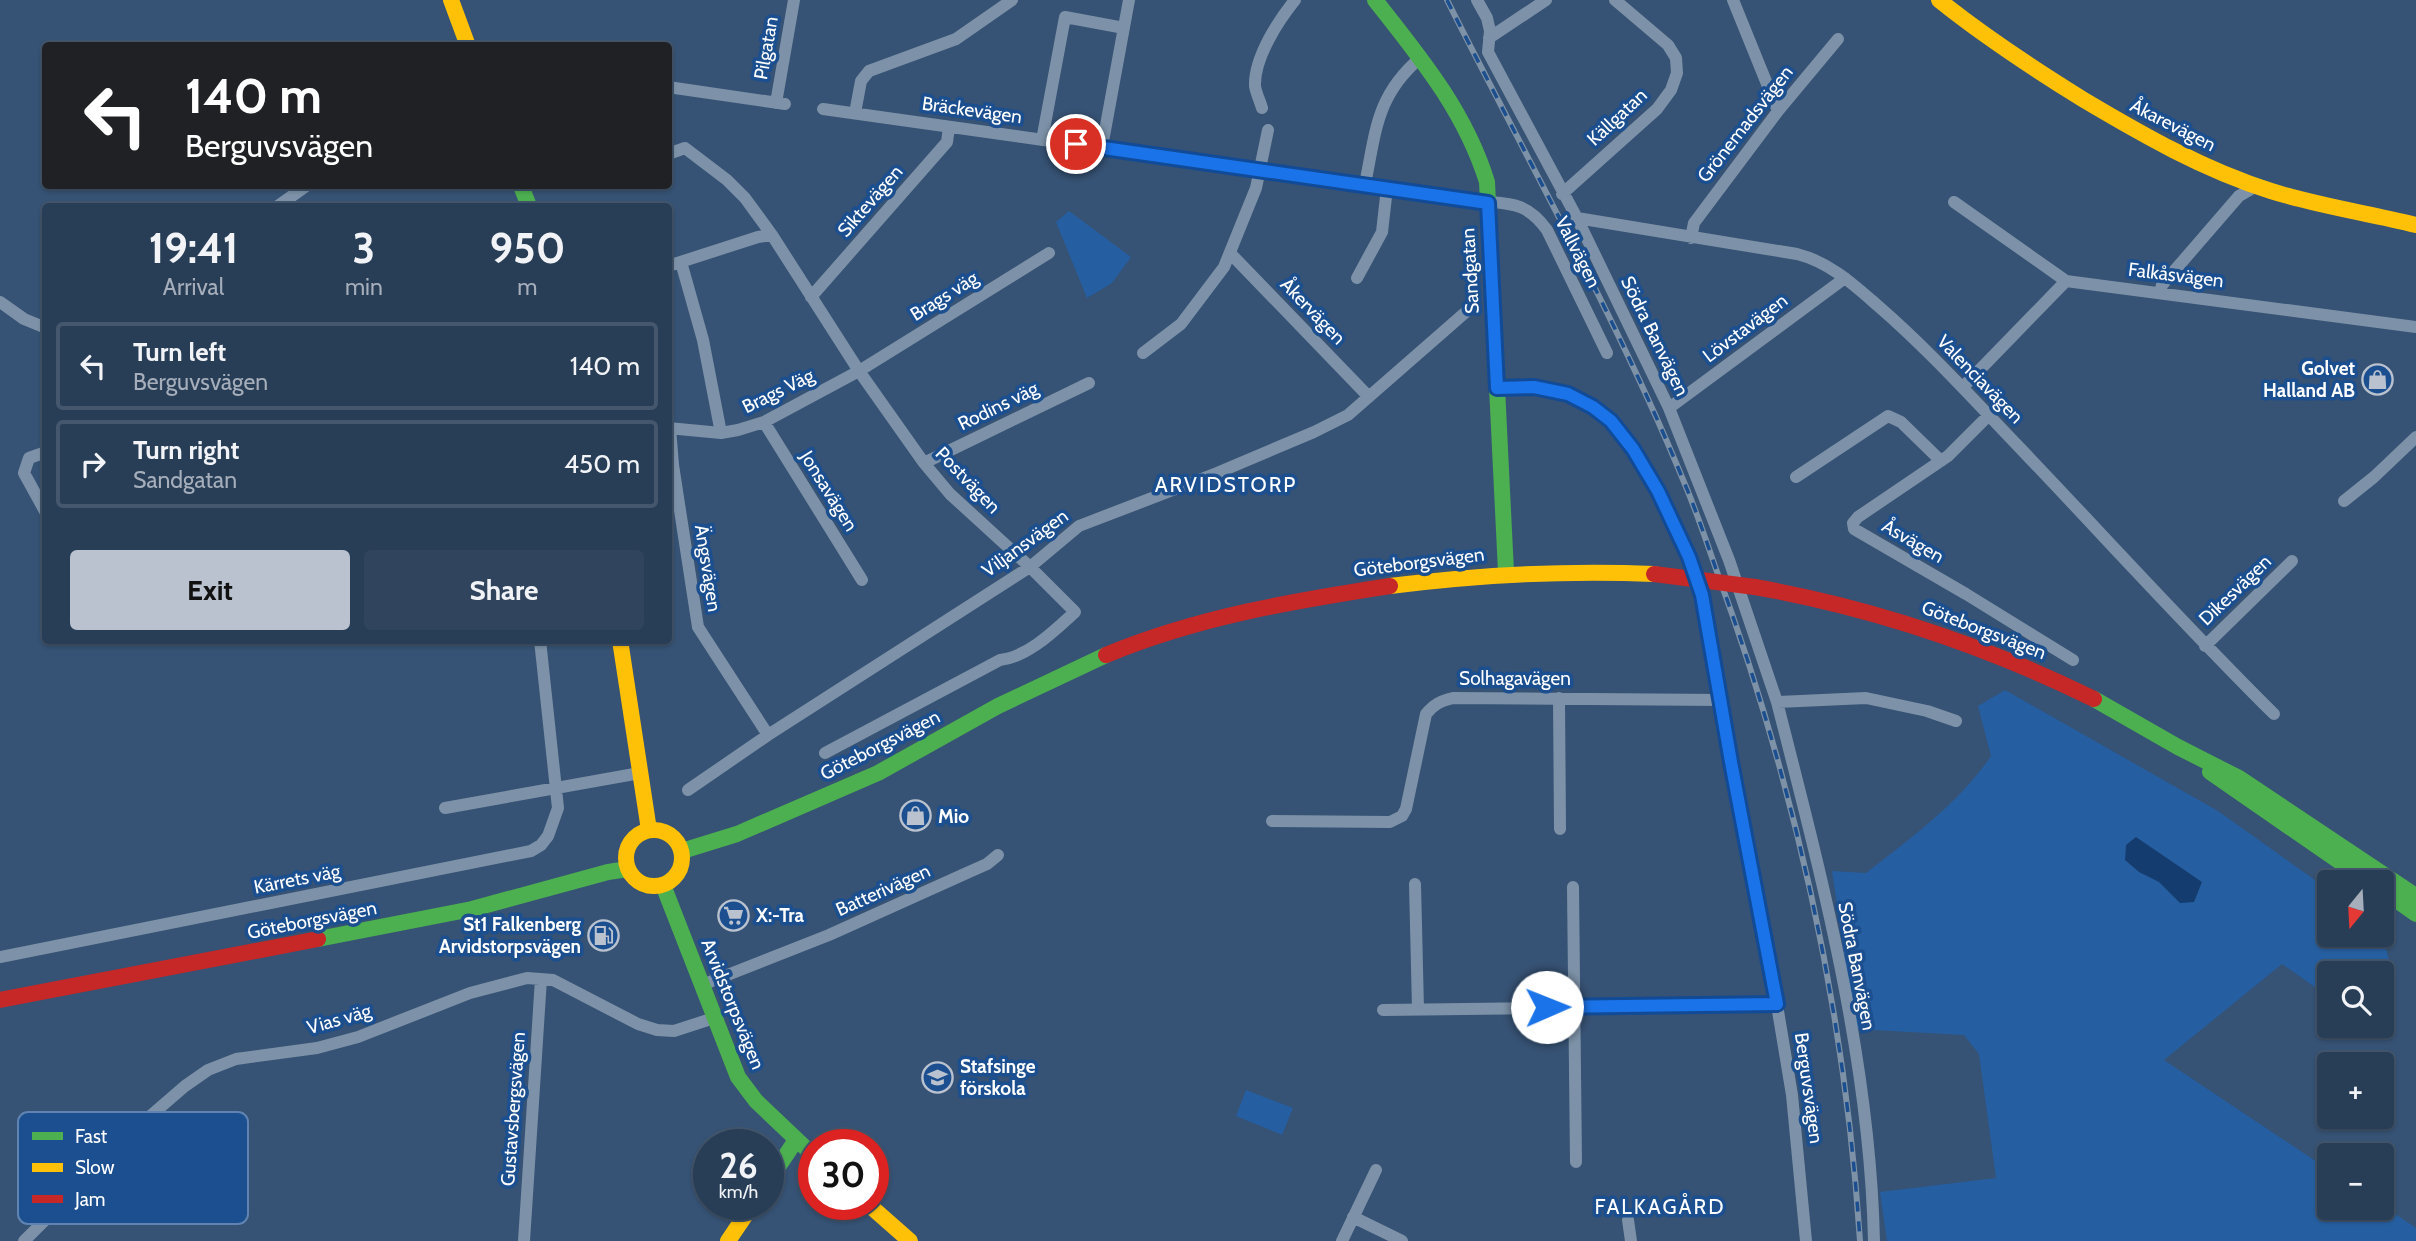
<!DOCTYPE html>
<html lang="en">
<head>
<meta charset="utf-8">
<style>
	:root { --surface:#283e57; --page:#30455d; --text:#f1f3f6; --muted:#a5aeba; --line:#44576d; --accent:#b9c2ce }
	body { margin:0; font-family:Cabin,sans-serif; background:var(--page); color:var(--text); height:100vh; display:flex; flex-direction:column; font-size:26px; white-space:nowrap }
	* { box-sizing:border-box; margin:0 }
	p { font-size:23px; color:var(--muted) }
	.icon { flex:none; width:38px; height:38px; fill:none; stroke:currentColor; stroke-width:2; stroke-linecap:round; stroke-linejoin:round }
	.map { position:relative; flex:1; overflow:hidden }
	.drawer { position:absolute; left:42px; top:203px; width:630px; height:441px; display:flex; flex-direction:column; background:var(--surface); border-radius:7px; box-shadow:0 2px 5px #0004,0 0 0 2px var(--line) }
	.drawer>* { flex:none }
	.banner { position:absolute; left:42px; top:42px; width:630px; height:147px; border-radius:7px; box-shadow:0 2px 5px #0004,0 0 0 2px var(--line); background:#202124; color:#fff; overflow:hidden }
	.needle { width:46px; rotate:198deg }
	.buttons { position:absolute; left:2317px; top:870px; display:grid; gap:14px }
	.buttons a { display:grid; place-items:center; width:77px; height:77px; border-radius:7px; background:var(--surface); box-shadow:0 2px 5px #0004,0 0 0 2px var(--line); font-size:35px }
	.speed { position:absolute; left:693px; top:1129px; display:flex; gap:14px; font-size:35px; font-weight:700; text-align:center }
	.speed>* { display:grid; place-content:center; width:91px; height:91px; border-radius:50%; background:var(--surface); box-shadow:0 2px 5px #0004,0 0 0 2px var(--line); line-height:1 }
	.speed small { font-size:18px; font-weight:400 }
	.speed .limit { border:10px solid #d22; background:#fff; color:#111 }
	.pin { position:absolute; display:grid; place-items:center; width:60px; height:60px; color:#fff; margin:-30px; border:4px solid #fff; border-radius:50%; box-shadow:0 2px 7px #0007 }
	.me { position:absolute; width:77px; margin:-38px; rotate:89deg; stroke-linejoin:round; filter:drop-shadow(0 0 5px #0008) }
	.turn { display:flex; align-items:center; gap:24px; height:147px; padding:0 28px; font-size:32px }
	.turn .icon { width:91px; height:91px; stroke-width:2.5 }
	.turn b { display:block; font-size:49px; line-height:60px }
	.eta { display:flex; justify-content:space-evenly; align-items:center; height:119px; text-align:center }
	.eta b { font-size:42px; font-weight:700; line-height:49px }
	.button { display:flex; gap:14px; margin-top:auto; padding:14px 28px }
	.button a { flex:1; height:80px; border-radius:7px; background:var(--accent); color:#111; font-size:28px; font-weight:700; line-height:80px; text-align:center }
	.button a+a { background:var(--page); color:var(--text) }
	ul { padding:0; list-style:none }
	li { display:flex; align-items:center; gap:21px; height:88px; margin:0 14px 10px; padding:0 14px; border:4px solid var(--line); border-radius:7px }
	li div { flex:1 }
	li b { display:block; font-size:26px }
	li em { font-style:normal }
	.map>svg:first-child { display:block }
	.green { fill:#265fa1 }
	.water { fill:#153c6e }
	.lines { fill:none; stroke-linecap:round; stroke-linejoin:round }
	.street { stroke:#7d92a8; stroke-width:12 }
	.fast { stroke:#4caf50; stroke-width:16 }
	.slow { stroke:#ffc107; stroke-width:16 }
	.jam { stroke:#c62828; stroke-width:16 }
	.rail-casing { stroke:#7e92a7; stroke-width:6 }
	.rail { stroke:#1b4f8f; stroke-width:3.5; stroke-dasharray:10; stroke-linecap:butt }
	.jam-bridge { stroke:#c62828; stroke-width:16 }
	.route-casing { stroke:#114b97; stroke-width:18 }
	.route { stroke:#1a73e8; stroke-width:12 }
	.labels { text-anchor:middle; dominant-baseline:central; stroke-width:7; stroke-linejoin:round; paint-order:stroke }
	.street-label { font-size:19px; fill:#fff; stroke:#1b4f8f }
	.poi-label { font-size:19px; font-weight:bold; fill:#fff; stroke:#1b4f8f; text-anchor:start }
	.neighbourhood-label { font-size:21px; letter-spacing:2px; fill:#fff; stroke:#1b4f8f }
	.key { fill:#1b4f8f; stroke:#5f84b1; stroke-width:2 }
	.key-label { font-size:19px; fill:#fff }
</style>
</head>
<body>
<div class="map">
<svg width="2416" height="1241" viewBox="0 0 2416 1241">
	<rect width="100%" height="100%" fill="#365274"/>
	<path class="green" d="M 1069,211 L 1131,257 L 1112,283 L 1087,298 L 1056,222 Z
		M 2005,690 L 2218,811 L 2329,890 L 2329,934 L 2382,934 L 2390,964 L 2381,973 L 2329,973 L 2329,997 L 2282,964 L 2164,1060 L 2329,1170 L 2329,1208 L 2382,1208 L 2382,1205 L 2416,1228 L 2416,1241 L 1887,1241 L 1880,1192 L 1996,1178 L 1979,1054 L 1964,1035 L 1855,1029 L 1832,871 L 1866,873 C 1911,838 1959,803 1991,756 L 1978,706 Z
		M 1246,1090 L 1293,1108 L 1282,1135 L 1236,1116 Z"/>
	<path class="water" d="M 2136,837 L 2202,882 L 2194,902 L 2180,903 L 2159,882 L 2139,872 L 2125,860 L 2126,845 Z"/>
	<g class="lines">
		<path class="street" d="M 1477,0 L 1487,18 L 1490,31 L 1488,52 L 1577,218 L 1669,408 L 1729,560 L 1777,702 L 1866,698 L 1927,711 L 1956,721
			M 1733,0 L 1778,111
			M 1489,38 L 1546,0
			M 668,87 L 785,104
			M 776,103 L 794,0
			M 1262,108 C 1260,101 1256,93 1255,86 C 1254,58 1278,21 1295,0
			M 823,109 L 1470,200 C 1505,205 1524,198 1547,230 L 1607,353
			M 855,113 L 861,81 L 869,71 L 956,39 L 1012,0
			M 1042,140 L 1065,17 L 1124,28
			M 1102,147 L 1129,0
			M 668,154 L 685,148 L 727,180 L 745,198 L 772,235 L 859,371 L 924,463 L 950,494 L 1030,567 L 1075,612 C 1054,631 1028,657 1000,660 L 825,753
			M 1365,184 C 1376,131 1376,96 1420,58
			M 1562,194 L 1657,109 L 1671,90 L 1677,73 L 1676,58 L 1668,45 L 1615,0
			M 1954,202 L 2066,281 L 2416,327
			M 278,206 L 306,186
			M 1577,218 L 1797,254 C 1829,262 1853,284 1877,305 C 1928,349 1973,399 2020,448 C 2105,537 2187,628 2274,714
			M 1691,238 L 1694,223 L 1778,111 L 1838,39
			M 1230,253 L 1369,397
			M 681,262 L 703,340 L 721,433
			M 668,266 L 758,237 L 772,235
			M 1357,278 L 1382,232 L 1387,188
			M 2160,293 L 2162,285 L 2239,196 L 2258,185
			M 811,297 L 947,142 L 949,127
			M 0,302 L 24,319 L 46,328
			M 1143,353 L 1181,324 L 1224,267 L 1256,188 L 1268,130
			M 1964,386 L 2066,281
			M 1497,388 L 1534,387 L 1568,394 L 1593,407 L 1611,421 L 1633,449 L 1658,491 L 1689,557 L 1702,595 L 1731,763 L 1777,1005 L 1792,1095 L 1806,1241
			M 1669,408 L 1845,278
			M 1989,415 L 1948,456 L 1858,517 L 1853,523 L 1854,529 L 1966,594 L 2073,660
			M 764,422 L 862,580
			M 668,428 L 721,433 L 738,430 L 764,422 L 859,371 L 1049,253
			M 670,428 L 673,465 L 698,627 L 768,735
			M 46,452 L 29,458 L 24,473 L 46,513
			M 924,463 L 1089,383
			M 1796,477 L 1888,416 L 1901,422 L 1941,461
			M 2344,501 L 2374,477 L 2416,437
			M 2205,646 L 2292,561
			M 1559,698 L 1560,829
			M 1777,702 C 1822,878 1870,1059 1874,1241
			M 688,790 L 768,735 L 1030,567 L 1079,526 L 1217,473 L 1314,432 L 1348,415 L 1467,311
			M 445,808 L 640,773
			M 1272,821 L 1390,822 L 1402,816 L 1406,809 L 1426,714 C 1434,704 1441,701 1453,698 L 1721,700
			M 1415,884 L 1418,1009
			M 1573,887 L 1576,1162
			M 0,957 L 531,851 L 541,845 L 548,836 L 558,808 L 540,640
			M 702,985 L 829,935 L 969,872 L 987,864 L 998,855
			M 1383,1010 L 1777,1005
			M 1353,1217 L 1402,1241
			M 1628,1220 L 1631,1241
			M 24,1241 L 148,1118 L 185,1086 L 208,1070 L 236,1059 L 317,1048 L 358,1037 L 470,993 L 527,978 L 553,980 L 638,1024 L 657,1030 L 674,1031 L 714,1018
			M 524,1241 L 541,979
			M 1342,1241 L 1376,1170"/>
		<path class="fast" d="M 1375,0 C 1420,57 1465,111 1487,182 L 1506,572
			M 521,186 L 529,206
			M 2094,699 L 2178,747 L 2239,778 L 2416,896
			M 2210,772 L 2369,882
			M 682,851 L 737,834 L 878,773 L 998,706 L 1106,655
			M 663,885 L 738,1077 L 756,1101 L 814,1156
			M 2382,890 L 2416,914
			M 318,939 L 472,909 L 608,872 L 628,869
			M 768,1182 L 796,1140"/>
		<path class="slow" d="M 451,0 L 468,46
			M 1939,0 C 1985,37 2034,69 2084,100 C 2143,135 2204,170 2271,191 C 2318,206 2368,213 2416,225
			M 1390,586 C 1478,575 1565,570 1654,574
			M 620,640 L 649,830
			M626 858a28 28 0 1 1 56 0a28 28 0 1 1-56 0Z
			M 868,1204 L 910,1241
			M 728,1241 L 753,1204"/>
		<path class="jam" d="M 1755,587 C 1874,608 1986,646 2094,699
			M 1106,655 C 1197,617 1293,601 1390,586
			M 0,1000 L 318,939"/>
		<defs>
			<path id="rail" d="M 1447,0 C 1527,160 1616,316 1684,482 C 1696,510 1706,540 1716,569 C 1795,784 1845,1012 1860,1241"/>
		</defs>
		<use href="#rail" class="rail-casing"/>
		<use href="#rail" class="rail"/>
		<path class="jam-bridge" d="M 1654,574 L 1755,587"/>
	</g>
	<g class="lines">
		<defs>
			<path id="route" d="M 1076,144 L 1488,203 L 1497,388 L 1534,387 L 1568,394 L 1593,407 L 1611,421 L 1633,449 L 1658,491 L 1689,557 L 1702,595 L 1731,762 L 1777,1004 L 1547,1007"/>
		</defs>
		<use href="#route" class="route-casing"/>
		<use href="#route" class="route"/>
	</g>
	<defs>
		<symbol id="shop-ring" viewBox="-11 -11 22 22"><circle r="9.5" fill="#1b4f8f" stroke="#b9c2ce" stroke-width="1.5"/><path d="M-5-2.5h2.3a2.7 3.5 0 0 1 5.4 0H5L5.5 6h-11ZM-1.5-2.5h3a1.5 2.3 0 0 0-3 0Z" fill="#b9c2ce"/></symbol>
		<symbol id="supermarket-ring" viewBox="-11 -11 22 22"><circle r="9.5" fill="#1b4f8f" stroke="#b9c2ce" stroke-width="1.5"/><path d="M-6-5.5h2.5l.6 2H6L4.5 2H-2.5L-4.4-4H-6ZM-1.5 3.2a1.3 1.3 0 1 0 .1 0ZM3 3.2a1.3 1.3 0 1 0 .1 0Z" fill="#b9c2ce"/></symbol>
		<symbol id="fuel-ring" viewBox="-11 -11 22 22"><circle r="9.5" fill="#1b4f8f" stroke="#b9c2ce" stroke-width="1.5"/><path d="M-5.5-6h7V0h2V4h1.3V-2.5L3-4.5l.8-.8L6-3V5H2.5V1h-1V6h-7ZM-4.2-4.7v3.2H.2V-4.7Z" fill="#b9c2ce"/></symbol>
		<symbol id="school-ring" viewBox="-11 -11 22 22"><circle r="9.5" fill="#1b4f8f" stroke="#b9c2ce" stroke-width="1.5"/><path d="M0-5L7-2L0 1L-7-2ZM-4 1L0 2.5L4 1V4Q0 6-4 4Z" fill="#b9c2ce"/></symbol>
	</defs>
	<g fill-rule="evenodd">
		<use href="#shop-ring" x="2360" y="362" width="35" height="35"/>
		<use href="#shop-ring" x="898" y="798" width="35" height="35"/>
		<use href="#supermarket-ring" x="716" y="898" width="35" height="35"/>
		<use href="#fuel-ring" x="586" y="918" width="35" height="35"/>
		<use href="#school-ring" x="920" y="1060" width="35" height="35"/>
	</g>
	<g class="labels">
		<g class="street-label">
			<text transform="translate(766 48) rotate(-80)">Pilgatan</text>
			<text transform="translate(972 110) rotate(8)">Bräckevägen</text>
			<text transform="translate(1617 117) rotate(-43)">Källgatan</text>
			<text transform="translate(1745 124) rotate(-52)">Grönemadsvägen</text>
			<text transform="translate(2173 125) rotate(27)">Åkarevägen</text>
			<text transform="translate(870 201) rotate(-49)">Siktevägen</text>
			<text transform="translate(1578 252) rotate(63)">Vallvägen</text>
			<text transform="translate(1470 271) rotate(-93)">Sandgatan</text>
			<text transform="translate(2176 275) rotate(7)">Falkåsvägen</text>
			<text transform="translate(944 296) rotate(-32)">Brags väg</text>
			<text transform="translate(1313 311) rotate(46)">Åkervägen</text>
			<text transform="translate(1745 328) rotate(-37)">Lövstavägen</text>
			<text transform="translate(1655 336) rotate(64)">Södra Banvägen</text>
			<text transform="translate(1980 379) rotate(46)">Valenciavägen</text>
			<text transform="translate(778 391) rotate(-26)">Brags Väg</text>
			<text transform="translate(998 406) rotate(-26)">Rodins väg</text>
			<text transform="translate(968 480) rotate(46)">Postvägen</text>
			<text transform="translate(829 491) rotate(58)">Jonsavägen</text>
			<text transform="translate(1913 541) rotate(30)">Åsvägen</text>
			<text transform="translate(1025 543) rotate(-36)">Viljansvägen</text>
			<text transform="translate(1419 562) rotate(-7)">Göteborgsvägen</text>
			<text transform="translate(708 568) rotate(81)">Ängsvägen</text>
			<text transform="translate(2235 590) rotate(-44)">Dikesvägen</text>
			<text transform="translate(1984 630) rotate(21)">Göteborgsvägen</text>
			<text x="1515" y="678">Solhagavägen</text>
			<text transform="translate(880 745) rotate(-27)">Göteborgsvägen</text>
			<text transform="translate(297 879) rotate(-11)">Kärrets väg</text>
			<text transform="translate(883 890) rotate(-24)">Batterivägen</text>
			<text transform="translate(312 920) rotate(-11)">Göteborgsvägen</text>
			<text transform="translate(1857 966) rotate(79)">Södra Banvägen</text>
			<text transform="translate(733 1004) rotate(68)">Arvidstorpsvägen</text>
			<text transform="translate(339 1019) rotate(-16)">Vias väg</text>
			<text transform="translate(1809 1088) rotate(82)">Berguvsvägen</text>
			<text transform="translate(513 1109) rotate(-86)">Gustavsbergsvägen</text>
		</g>
		<g class="poi-label">
			<text x="2355" y="368" text-anchor="end">Golvet<tspan x="2355" dy="22">Halland AB</tspan></text>
			<text x="938" y="816">Mio</text>
			<text x="756" y="915">X:-Tra</text>
			<text x="581" y="924" text-anchor="end">St1 Falkenberg<tspan x="581" dy="22">Arvidstorpsvägen</tspan></text>
			<text x="960" y="1066">Stafsinge<tspan x="960" dy="22">förskola</tspan></text>
		</g>
		<g class="neighbourhood-label">
			<text x="1226" y="484">ARVIDSTORP</text>
			<text x="1660" y="1206">FALKAGÅRD</text>
		</g>
	</g>
	<rect x="18" y="1112" width="230" height="112" rx="10" class="key"/>
	<rect x="32" y="1132" width="31" height="8" fill="#4caf50"/>
	<rect x="32" y="1163" width="31" height="9" fill="#ffc107"/>
	<rect x="32" y="1195" width="31" height="8" fill="#c62828"/>
	<g class="key-label">
		<text x="75" y="1143">Fast</text>
		<text x="75" y="1174">Slow</text>
		<text x="75" y="1206">Jam</text>
	</g>
</svg>
<div class="buttons">
<a><svg class="needle" viewBox="-14 -14 28 28"><path d="M0-13l5 13h-10z" fill="#e53935"/><path d="M0 13l5-13h-10z" fill="#a5aeba"/></svg></a>
<a><svg class="icon" aria-label="search" viewBox="0 0 24 24"><circle cx="10" cy="10" r="6"/><path d="M15 15l6 6"/></svg></a>
<a>+</a>
<a>−</a>
</div>
<div class="speed"><div>26<small>km/h</small></div><div class="limit">30</div></div>
<div class="pin" style="left:1076px;top:144px;background:#d93025"><svg class="icon" aria-label="arrive" viewBox="0 0 24 24"><path d="M6 21V4h12l-3 4 3 4H6"/></svg></div>
<svg class="me" style="left:1547px;top:1007px" viewBox="-20 -20 40 40"><circle r="19" fill="#fff"/><path d="M0-13L10 11 0 6-10 11z" fill="#1a73e8"/></svg>
<div class="banner">
<div class="turn"><svg class="icon" aria-label="left" viewBox="0 0 24 24"><path d="M17 20v-9H6M10 6l-5 5 5 5"/></svg><div><b>140 m</b>Berguvsvägen</div></div>
</div>
<section class="drawer">
<div class="eta">
<div><b>19:41</b><p>Arrival</p></div>
<div><b>3</b><p>min</p></div>
<div><b>950</b><p>m</p></div>
</div>
<ul>
<li><svg class="icon" aria-label="left" viewBox="0 0 24 24"><path d="M17 20v-9H6M10 6l-5 5 5 5"/></svg><div><b>Turn left</b><p>Berguvsvägen</p></div><em>140 m</em></li>
<li><svg class="icon" aria-label="right" viewBox="0 0 24 24"><path d="M7 20v-9h11M14 6l5 5-5 5"/></svg><div><b>Turn right</b><p>Sandgatan</p></div><em>450 m</em></li>
</ul>
<div class="button"><a>Exit</a><a>Share</a></div>
</section>
</div>
</body>
</html>
